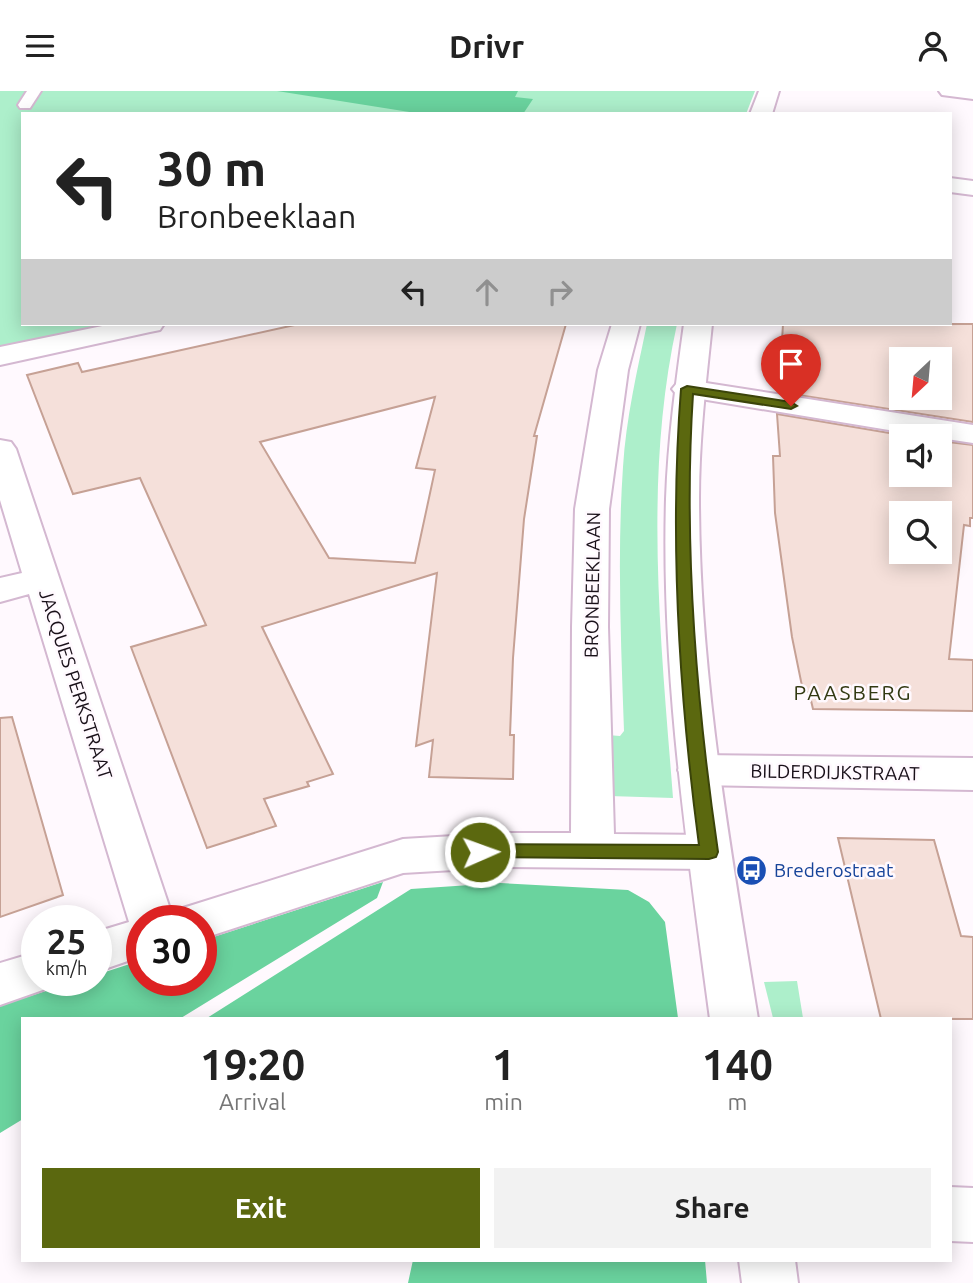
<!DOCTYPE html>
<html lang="en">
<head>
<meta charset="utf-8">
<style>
	:root { --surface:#fff; --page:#f2f2f2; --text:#222; --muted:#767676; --accent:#5b680f }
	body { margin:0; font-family:Ubuntu,sans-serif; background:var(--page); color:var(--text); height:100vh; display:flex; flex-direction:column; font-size:26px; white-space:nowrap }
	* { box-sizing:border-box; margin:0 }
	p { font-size:23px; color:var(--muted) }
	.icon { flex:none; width:38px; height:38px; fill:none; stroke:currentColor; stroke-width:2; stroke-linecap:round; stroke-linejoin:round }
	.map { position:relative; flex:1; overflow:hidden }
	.sheet { position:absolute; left:21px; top:926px; width:931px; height:245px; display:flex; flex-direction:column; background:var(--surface); border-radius:0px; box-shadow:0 4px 18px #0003 }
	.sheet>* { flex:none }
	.hud { position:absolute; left:21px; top:21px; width:931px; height:214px; border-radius:0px; box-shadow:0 4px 18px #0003; background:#fff; color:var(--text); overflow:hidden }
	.needle { width:46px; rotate:206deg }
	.fabs { position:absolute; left:889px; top:256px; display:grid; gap:14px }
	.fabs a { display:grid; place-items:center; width:63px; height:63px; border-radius:0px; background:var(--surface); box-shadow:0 4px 18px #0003; font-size:35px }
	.speed { position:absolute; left:21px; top:814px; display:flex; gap:14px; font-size:35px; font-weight:700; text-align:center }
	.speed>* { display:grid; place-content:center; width:91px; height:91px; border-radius:50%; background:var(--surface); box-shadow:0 4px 18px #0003; line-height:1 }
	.speed small { font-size:18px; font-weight:400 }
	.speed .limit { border:10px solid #d22; background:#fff; color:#111 }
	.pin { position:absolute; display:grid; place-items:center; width:60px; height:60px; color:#fff; margin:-72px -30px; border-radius:50% 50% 50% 0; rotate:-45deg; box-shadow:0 0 7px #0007 }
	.pin .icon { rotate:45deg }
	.me { position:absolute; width:77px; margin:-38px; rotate:88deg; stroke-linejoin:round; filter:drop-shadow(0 0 5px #0008) }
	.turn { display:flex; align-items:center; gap:24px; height:147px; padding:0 21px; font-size:32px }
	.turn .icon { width:91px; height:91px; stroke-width:2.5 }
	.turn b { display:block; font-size:49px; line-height:60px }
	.lanes { display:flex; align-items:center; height:66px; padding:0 21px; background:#0003; justify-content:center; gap:35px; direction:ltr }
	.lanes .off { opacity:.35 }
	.eta { display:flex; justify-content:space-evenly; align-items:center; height:119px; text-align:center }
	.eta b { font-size:42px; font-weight:600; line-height:49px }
	.cta { display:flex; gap:14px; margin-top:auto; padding:14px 21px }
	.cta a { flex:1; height:80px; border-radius:0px; background:var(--accent); color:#fff; font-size:28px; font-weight:600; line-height:80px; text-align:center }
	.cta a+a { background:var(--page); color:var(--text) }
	header { display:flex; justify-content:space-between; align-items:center; height:91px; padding:0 21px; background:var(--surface); font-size:32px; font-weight:600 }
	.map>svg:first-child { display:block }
	.green { fill:#adefcb }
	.forest { fill:#6ad39e }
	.building { fill:#f5e0da; stroke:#c6a195; stroke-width:2; fill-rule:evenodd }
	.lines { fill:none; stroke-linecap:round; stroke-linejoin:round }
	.lane-casing { stroke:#d4b8d1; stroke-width:4 }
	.street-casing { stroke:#d4b8d1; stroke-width:4 }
	.secondary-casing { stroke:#d4b8d1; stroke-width:4 }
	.lane { fill:#fff; fill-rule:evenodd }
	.street { fill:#fff; fill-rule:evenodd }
	.secondary { fill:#fff; fill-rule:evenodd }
	.route { fill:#5b680f; stroke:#3b440a; stroke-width:2 }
	.labels { text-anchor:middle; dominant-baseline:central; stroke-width:5; stroke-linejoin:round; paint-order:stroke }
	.street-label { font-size:19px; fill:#191019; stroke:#fff9fe }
	.transit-label { font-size:19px; fill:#164399; stroke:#fff9fe; text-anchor:start }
	.neighbourhood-label { font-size:21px; letter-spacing:2px; fill:#323912; stroke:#fff9fe }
</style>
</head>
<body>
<header><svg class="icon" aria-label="menu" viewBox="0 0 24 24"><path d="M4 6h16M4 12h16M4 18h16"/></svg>Drivr<svg class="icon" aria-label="person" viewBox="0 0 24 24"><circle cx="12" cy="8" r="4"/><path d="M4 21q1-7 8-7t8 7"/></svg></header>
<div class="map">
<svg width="973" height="1192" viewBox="0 0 973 1192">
	<rect width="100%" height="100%" fill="#fff9fe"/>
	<path class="green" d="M 0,0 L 755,0 L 746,23 L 23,23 L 23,233 L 117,233 L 0,257 Z
		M 647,233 L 677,233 C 643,388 661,550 673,707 L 609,705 L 607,644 L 620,645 L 624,640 C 621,552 617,464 623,376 C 626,328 637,280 647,233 Z
		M 797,890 L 803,927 L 773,927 L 764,891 Z"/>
	<path class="forest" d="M 277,0 L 518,0 L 515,6 L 533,8 L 523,23 L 422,23 Z
		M 383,791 L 377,807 L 181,927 L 23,928 L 23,1028 L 0,1042 L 0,915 L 79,889 L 96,889 L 96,884 L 142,869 L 142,889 L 201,889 L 201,850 Z
		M 500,792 L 628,799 L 649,811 L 665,831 L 678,927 L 207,927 L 411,798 Z
		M 413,1169 L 705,1169 L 707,1192 L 408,1192 Z"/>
	<path class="building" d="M 299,233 L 566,233 L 534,345 L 537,345 L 524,428 L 513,567 L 510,644 L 514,644 L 513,688 L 429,686 L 433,649 L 416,655 L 437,482 L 262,536 L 333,683 L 307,691 L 309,695 L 264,708 L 276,735 L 207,757 L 131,556 L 206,534 L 140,387 L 73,403 L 27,284 L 78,272 L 82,281 ZM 435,306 L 416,377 L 435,379 L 415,472 L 329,467 L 260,351 Z
		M 783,233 L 973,233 L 973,331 L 779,301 ZM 901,268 L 940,268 L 940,306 L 901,306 Z
		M 777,323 L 907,345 L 901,345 L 901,383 L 940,383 L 940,350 L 973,354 L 973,427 L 970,427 L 970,435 L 964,434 L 949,568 L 973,569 L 973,620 L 813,618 L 809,601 L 803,600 L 792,546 L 775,422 L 773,365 L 780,365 ZM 901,422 L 940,422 L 940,460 L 901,460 Z
		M 12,626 L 63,804 L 0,826 L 0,627 Z
		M 838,747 L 934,749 L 961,845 L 973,846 L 973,928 L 881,928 Z"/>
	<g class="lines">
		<defs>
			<path id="lane" d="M 27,0 L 41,0 L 30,17 L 20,17 L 18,14 Z"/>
			<path id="street" d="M 939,0 L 973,0 L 973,8 L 942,4 Z
				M 950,87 L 973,90 L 973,104 L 950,101 Z
				M 112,233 L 164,233 L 160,239 L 150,241 L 0,274 L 0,256 Z
				M 612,233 L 640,233 L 628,279 L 609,418 L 608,536 L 614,743 L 709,744 L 724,749 L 731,761 L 724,773 L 709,778 L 505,776 L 403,782 L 201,848 L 201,830 L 177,830 L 183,817 L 403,748 L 505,742 L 571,742 L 572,536 L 575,418 L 598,279 Z
				M 687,289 L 973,334 L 973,352 L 940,347 L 940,345 L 925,345 L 677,304 L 672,298 L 677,292 Z
				M 0,349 L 11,351 L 16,358 L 174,830 L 142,830 L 142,865 L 96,881 L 96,841 L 129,831 L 29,503 L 0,511 L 0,487 L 22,482 L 0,409 Z
				M 698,664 L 973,667 L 973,699 L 698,694 L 684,690 L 678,679 L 684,668 Z
				M 37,861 L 37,889 L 57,889 L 54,895 L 0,914 L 0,872 Z
				M 950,1096 L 973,1097 L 973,1151 L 950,1150 Z"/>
			<path id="secondary" d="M 759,0 L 779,0 L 772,23 L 750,23 Z
				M 684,233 L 712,233 C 706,291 699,349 699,407 C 699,582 730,755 758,928 L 710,928 C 687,755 661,582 666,408 C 668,349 676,291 684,233 Z
				M 739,1169 L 795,1169 L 798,1192 L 742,1192 Z"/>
		</defs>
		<use href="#lane" class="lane-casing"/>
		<use href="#street" class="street-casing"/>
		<use href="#secondary" class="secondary-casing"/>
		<use href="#lane" class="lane"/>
		<use href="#street" class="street"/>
		<use href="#secondary" class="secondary"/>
	</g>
	<path class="route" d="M 687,295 L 791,311 L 797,315 L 791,318 L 693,303 C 683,455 696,610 718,761 L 716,766 L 709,768 L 473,766 L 471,761 L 473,755 L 480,753 L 699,754 C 679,603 669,450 681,298 Z"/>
	<defs>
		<symbol id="bus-disc" viewBox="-11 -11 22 22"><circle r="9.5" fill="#1a4fb4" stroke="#fff9fe"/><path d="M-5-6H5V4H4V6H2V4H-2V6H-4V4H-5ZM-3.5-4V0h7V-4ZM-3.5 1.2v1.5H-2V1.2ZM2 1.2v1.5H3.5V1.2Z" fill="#fff"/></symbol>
	</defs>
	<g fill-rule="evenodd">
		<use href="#bus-disc" x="734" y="762" width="35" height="35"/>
	</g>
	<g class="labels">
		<g class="street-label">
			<text transform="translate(592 494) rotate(-89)">BRONBEEKLAAN</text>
			<text transform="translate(76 593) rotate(72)">JACQUES PERKSTRAAT</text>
			<text transform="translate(835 681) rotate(1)">BILDERDIJKSTRAAT</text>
		</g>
		<g class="transit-label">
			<text x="774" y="779">Brederostraat</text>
		</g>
		<g class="neighbourhood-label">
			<text x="853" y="601">PAASBERG</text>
		</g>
	</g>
</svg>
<div class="fabs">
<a><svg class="needle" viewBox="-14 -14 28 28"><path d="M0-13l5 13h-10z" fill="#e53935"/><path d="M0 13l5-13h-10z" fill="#767676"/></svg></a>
<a><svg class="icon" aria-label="sound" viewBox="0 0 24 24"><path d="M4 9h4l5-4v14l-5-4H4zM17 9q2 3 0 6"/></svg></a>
<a><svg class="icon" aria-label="search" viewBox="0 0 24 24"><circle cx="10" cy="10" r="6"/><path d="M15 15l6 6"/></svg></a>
</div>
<div class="speed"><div>25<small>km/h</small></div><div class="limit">30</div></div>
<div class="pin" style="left:791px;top:315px;background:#d93025"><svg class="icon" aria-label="arrive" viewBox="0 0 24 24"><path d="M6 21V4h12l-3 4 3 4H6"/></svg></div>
<svg class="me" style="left:480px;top:761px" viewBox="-20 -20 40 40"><circle r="17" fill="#5b680f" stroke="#fff" stroke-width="3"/><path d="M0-11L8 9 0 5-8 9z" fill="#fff"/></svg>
<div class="hud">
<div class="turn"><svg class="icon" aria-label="left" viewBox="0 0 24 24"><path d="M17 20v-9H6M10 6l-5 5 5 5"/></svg><div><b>30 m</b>Bronbeeklaan</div></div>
<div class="lanes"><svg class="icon" aria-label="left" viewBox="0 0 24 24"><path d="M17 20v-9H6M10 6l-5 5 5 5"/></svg><svg class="icon off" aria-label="ahead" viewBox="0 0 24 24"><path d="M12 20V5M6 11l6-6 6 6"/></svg><svg class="icon off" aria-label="right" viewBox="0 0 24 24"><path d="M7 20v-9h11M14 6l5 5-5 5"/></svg></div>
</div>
<section class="sheet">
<div class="eta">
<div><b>19:20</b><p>Arrival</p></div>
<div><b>1</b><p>min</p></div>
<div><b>140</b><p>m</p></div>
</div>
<div class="cta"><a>Exit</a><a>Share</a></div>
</section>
</div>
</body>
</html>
